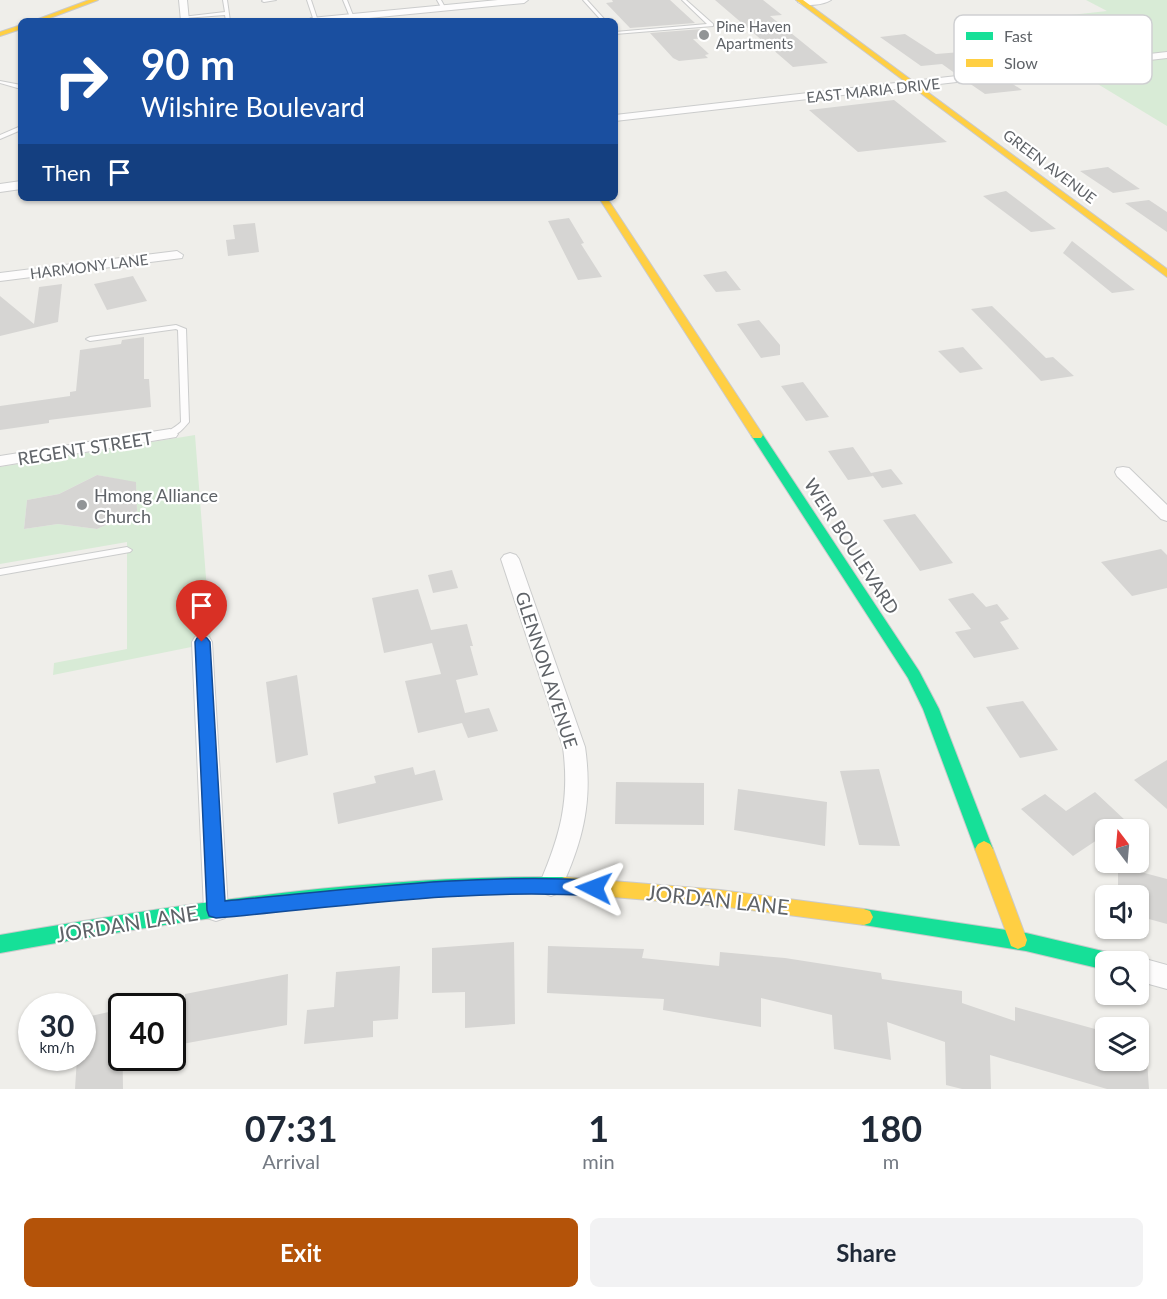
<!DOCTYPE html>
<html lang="en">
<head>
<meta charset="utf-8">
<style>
	:root { --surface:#fff; --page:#f2f2f3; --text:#1f2937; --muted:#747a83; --accent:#b45309 }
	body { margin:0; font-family:Lato,sans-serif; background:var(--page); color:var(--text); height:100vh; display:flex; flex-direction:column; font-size:22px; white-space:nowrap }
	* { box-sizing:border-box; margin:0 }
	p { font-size:20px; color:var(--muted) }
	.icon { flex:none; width:33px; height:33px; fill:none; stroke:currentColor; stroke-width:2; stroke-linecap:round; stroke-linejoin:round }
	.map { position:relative; height:1089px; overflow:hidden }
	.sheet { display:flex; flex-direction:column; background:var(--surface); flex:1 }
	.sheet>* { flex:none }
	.hud { position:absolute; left:18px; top:18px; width:600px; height:183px; border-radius:9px; box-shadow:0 2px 4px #0004; background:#1a4fa0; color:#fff; overflow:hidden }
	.needle { width:39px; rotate:344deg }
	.fabs { position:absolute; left:1095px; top:819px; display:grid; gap:12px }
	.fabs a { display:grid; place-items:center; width:54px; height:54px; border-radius:9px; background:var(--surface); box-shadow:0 2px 4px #0004; font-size:30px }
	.speed { position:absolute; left:18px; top:993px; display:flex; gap:12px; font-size:30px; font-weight:700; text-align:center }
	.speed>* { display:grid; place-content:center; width:78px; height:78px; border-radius:50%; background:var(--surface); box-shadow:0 2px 4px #0004; line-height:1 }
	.speed small { font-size:15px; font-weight:400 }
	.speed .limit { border:3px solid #111; border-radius:9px; background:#fff; color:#111 }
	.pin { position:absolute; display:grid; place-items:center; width:51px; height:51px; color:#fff; margin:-62px -26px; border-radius:50% 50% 50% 0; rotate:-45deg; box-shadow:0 0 6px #0007 }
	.pin .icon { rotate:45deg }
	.me { position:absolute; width:66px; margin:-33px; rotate:273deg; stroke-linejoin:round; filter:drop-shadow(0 0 4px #0008) }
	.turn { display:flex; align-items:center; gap:21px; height:126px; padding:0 24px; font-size:27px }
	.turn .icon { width:78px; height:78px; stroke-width:2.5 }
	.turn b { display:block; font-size:42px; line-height:51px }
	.then { display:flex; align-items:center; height:57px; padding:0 24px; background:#0003; gap:12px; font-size:22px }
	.eta { display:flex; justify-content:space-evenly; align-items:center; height:102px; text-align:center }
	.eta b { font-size:36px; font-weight:700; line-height:42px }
	.action { display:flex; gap:12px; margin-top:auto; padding:12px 24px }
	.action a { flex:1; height:69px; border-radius:9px; background:var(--accent); color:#fff; font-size:24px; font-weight:700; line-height:69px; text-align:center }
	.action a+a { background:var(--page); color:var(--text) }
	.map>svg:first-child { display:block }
	.green { fill:#d8ebd6; fill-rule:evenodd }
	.building { fill:#d6d5d3 }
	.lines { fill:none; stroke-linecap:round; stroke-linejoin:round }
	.lane-casing { stroke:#cbcccc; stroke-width:2 }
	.street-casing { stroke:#cbcccc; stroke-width:2 }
	.fast-casing { stroke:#cacacb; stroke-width:2 }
	.slow-casing { stroke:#cacacb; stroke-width:2 }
	.lane { fill:#fdfcfc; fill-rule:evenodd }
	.street { fill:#fdfcfc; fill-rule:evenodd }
	.fast { fill:#16e098; fill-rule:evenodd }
	.slow { fill:#ffcf43; fill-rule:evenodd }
	.route { fill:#1a73e8; stroke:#114b97; stroke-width:1.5 }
	.poi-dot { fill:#919496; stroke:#fff; stroke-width:2 }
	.labels { text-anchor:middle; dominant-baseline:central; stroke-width:4.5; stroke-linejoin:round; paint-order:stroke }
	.far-poi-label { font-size:15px; fill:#5f6368; stroke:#fff; text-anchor:start }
	.far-street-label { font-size:15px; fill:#5f6368; stroke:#fff }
	.street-label { font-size:18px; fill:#5f6368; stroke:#fff }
	.poi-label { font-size:18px; fill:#5f6368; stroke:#fff; text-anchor:start }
	.near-street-label { font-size:21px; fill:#5f6368; stroke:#fff }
	.key { fill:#fff; stroke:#cfd0d2; stroke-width:1.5 }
	.key-label { font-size:16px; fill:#5f6368 }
</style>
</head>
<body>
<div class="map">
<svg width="1167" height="1089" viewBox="0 0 1167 1089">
	<rect width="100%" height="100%" fill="#efeeea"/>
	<path class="green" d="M 1086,0 L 1167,0 L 1167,126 L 997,23 L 1107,11 Z
		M 195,435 L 211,643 L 53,675 L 54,663 L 127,649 L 127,542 L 0,564 L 0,467 ZM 97,475 L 136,483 L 137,511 L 97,529 L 58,524 L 24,529 L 27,500 L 59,494 Z"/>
	<path class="building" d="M 612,0 L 670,0 L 695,23 L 630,28 L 606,3 L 613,2 Z
		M 715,0 L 763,0 L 782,15 L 770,16 L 828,63 L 793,67 Z
		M 702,29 L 711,38 L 693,39 L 709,54 L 705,55 L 708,58 L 679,61 L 673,58 L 650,33 Z
		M 905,34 L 936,54 L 961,52 L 990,70 L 956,74 L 942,64 L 921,66 L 880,37 Z
		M 1005,79 L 1022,90 L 985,94 L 969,83 Z
		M 894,100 L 947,142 L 858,152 L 809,110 Z
		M 1108,167 L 1140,189 L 1113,193 L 1080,171 Z
		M 1006,191 L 1056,229 L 1031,232 L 983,196 Z
		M 1149,200 L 1167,212 L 1167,232 L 1125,203 Z
		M 569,218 L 584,243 L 581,244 L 602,277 L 578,280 L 548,221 Z
		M 255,223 L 259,252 L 228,256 L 226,240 L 235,239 L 233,225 Z
		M 1072,241 L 1135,290 L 1112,293 L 1063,253 Z
		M 726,271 L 741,290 L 716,292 L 703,275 Z
		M 133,276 L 147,301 L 107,310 L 94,284 Z
		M 62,284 L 58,322 L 0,336 L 0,296 L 34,324 L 39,287 Z
		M 992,306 L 1046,358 L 1053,357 L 1074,376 L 1041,381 L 971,309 Z
		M 759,320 L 780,345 L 780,355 L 761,358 L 737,324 Z
		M 144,337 L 144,379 L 149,379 L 151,407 L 49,420 L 49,423 L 0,430 L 0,406 L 70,396 L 70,392 L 76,391 L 80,350 L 121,344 L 122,340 Z
		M 963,347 L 983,369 L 960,373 L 938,351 Z
		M 803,382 L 829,417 L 806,421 L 781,386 Z
		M 853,447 L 871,473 L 873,476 L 848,480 L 828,451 Z
		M 891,469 L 903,484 L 882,488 L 871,473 Z
		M 97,475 L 136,482 L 137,511 L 97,529 L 58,524 L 24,529 L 27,500 L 59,494 Z
		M 915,514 L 953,563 L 920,571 L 883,520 Z
		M 1161,549 L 1167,555 L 1167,588 L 1132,596 L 1101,562 Z
		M 452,570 L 458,588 L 433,593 L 428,575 Z
		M 418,589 L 431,630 L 467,624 L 473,646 L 470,646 L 478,675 L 456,680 L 465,713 L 489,708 L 498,731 L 468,738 L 462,723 L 418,733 L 405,681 L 441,674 L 432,643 L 384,653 L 372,598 Z
		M 973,593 L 986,607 L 997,604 L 1009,619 L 1000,622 L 1019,649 L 974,658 L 955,632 L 971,629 L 948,599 Z
		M 297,675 L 308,755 L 276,763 L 266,682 Z
		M 1023,701 L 1058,750 L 1020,758 L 986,707 Z
		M 1167,760 L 1167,809 L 1134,780 Z
		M 413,767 L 415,775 L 435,770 L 443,800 L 338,824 L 333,793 L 376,783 L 374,776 Z
		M 879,769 L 900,846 L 859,845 L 840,771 Z
		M 616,782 L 704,783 L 704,825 L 615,824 Z
		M 738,789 L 827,802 L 825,846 L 734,830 Z
		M 1095,792 L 1126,821 L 1113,830 L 1106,830 L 1106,834 L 1073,856 L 1021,809 L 1045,794 L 1066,811 Z
		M 1118,866 L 1167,879 L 1167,924 L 1138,916 L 1138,896 L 1118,896 Z
		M 514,942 L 515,1024 L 465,1028 L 465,992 L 432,993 L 432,948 Z
		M 548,946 L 644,949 L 642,958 L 719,966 L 720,952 L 785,958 L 881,973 L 882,979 L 962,991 L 962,1003 L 1015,1021 L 1015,1007 L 1106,1032 L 1106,1060 L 1147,1060 L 1149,1089 L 1107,1089 L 990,1055 L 991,1089 L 962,1089 L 946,1085 L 945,1042 L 887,1022 L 891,1060 L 834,1049 L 832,1015 L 761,998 L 761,1027 L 663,1010 L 664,999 L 547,993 Z
		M 400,966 L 398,1019 L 373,1021 L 373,1037 L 304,1044 L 307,1010 L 334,1007 L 336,972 Z
		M 288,974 L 287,1025 L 182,1044 L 185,994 Z
		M 122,1009 L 123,1089 L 75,1089 L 77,1058 L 82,1058 L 82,1018 Z"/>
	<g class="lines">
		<defs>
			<path id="lane" d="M 223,0 L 227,0 L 230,21 L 226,21 L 225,15 L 184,18 L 182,17 L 225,12 Z
				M 263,0 L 276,0 L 264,2 L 262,1 Z
				M 307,0 L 311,0 L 318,21 L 314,21 Z
				M 343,0 L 347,0 L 354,18 L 350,17 Z
				M 437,0 L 441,0 L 446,9 L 442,9 Z
				M 583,0 L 587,0 L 606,21 L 602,21 Z
				M 682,0 L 686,0 L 713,24 L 713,26 L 615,34 L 615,32 L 707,24 Z
				M 0,81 L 21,85 L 21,89 L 0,83 Z
				M 21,126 L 21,130 L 0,139 L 0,135 Z
				M 176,325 L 186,329 L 189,422 C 183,429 177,437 167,436 L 166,434 C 170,429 176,427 181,422 L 178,330 L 176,329 L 90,341 L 86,339 L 90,337 Z
				M 127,547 L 132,550 L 130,552 L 0,575 L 0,569 Z"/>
			<path id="street" d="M 179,0 L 187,0 L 189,21 L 181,21 Z
				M 498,0 L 528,0 L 524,3 L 338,21 L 307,21 L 311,18 Z
				M 799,0 L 831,0 C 824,5 805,7 798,2 Z
				M 1167,52 L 1167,58 L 615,121 L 615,115 Z
				M 21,181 L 21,189 L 0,192 L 0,184 Z
				M 177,251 L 183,255 L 182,258 L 0,281 L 0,273 Z
				M 170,429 L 178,434 L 176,437 L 0,466 L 0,456 Z
				M 1123,467 L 1129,468 L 1167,505 L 1167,521 L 1161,519 L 1117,476 L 1115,472 L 1117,468 Z
				M 510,553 L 516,555 L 519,559 L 585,747 C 593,802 583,842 559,893 L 551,896 L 543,893 L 539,885 C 560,836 570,801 563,747 L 501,559 L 504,555 Z
				M 202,635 L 209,637 L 212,642 L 228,910 L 225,918 L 216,921 L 207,918 L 204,910 L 192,642 L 195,637 Z
				M 1138,957 L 1167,965 L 1167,989 L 1138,981 L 1138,962 L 1129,962 Z"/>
			<path id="fast" d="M 757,431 L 763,435 L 919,671 L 939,709 L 993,849 L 990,854 L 984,857 L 978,854 L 975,849 L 923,709 L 908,678 L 751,435 Z
				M 542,877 L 565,877 L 571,879 L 574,885 L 571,891 L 565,893 C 376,889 186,919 0,953 L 0,935 C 179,904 360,877 542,877 Z
				M 864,909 L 1026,933 L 1111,953 L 1118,956 L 1120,962 L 1106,962 L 1106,970 L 1026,951 L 864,925 L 858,923 L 855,917 L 858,911 Z"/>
			<path id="slow" d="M 89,0 L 98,0 L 42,21 L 33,21 Z
				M 796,0 L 803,0 L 1167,269 L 1167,277 Z
				M 21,25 L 21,29 L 0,36 L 0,32 Z
				M 599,198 L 607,198 L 763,435 L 761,438 L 753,438 L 751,435 Z
				M 984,841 L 990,844 L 993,849 L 1027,940 L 1025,946 L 1018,949 L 1011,946 L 1009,940 L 975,849 L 978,844 Z
				M 565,877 L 720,890 L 864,909 L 870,911 L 873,917 L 870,923 L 864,925 L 720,906 L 565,893 L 559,891 L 556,885 L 559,879 Z"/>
		</defs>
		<use href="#lane" class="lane-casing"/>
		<use href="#street" class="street-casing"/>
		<use href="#fast" class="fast-casing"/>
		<use href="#slow" class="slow-casing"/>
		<use href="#lane" class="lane"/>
		<use href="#street" class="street"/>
		<use href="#fast" class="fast"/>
		<use href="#slow" class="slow"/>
	</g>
	<path class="route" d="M 202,636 L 207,638 L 210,642 L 225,901 C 347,890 471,873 594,880 L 600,882 L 603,888 L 600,894 L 594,896 C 468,888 341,907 216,918 L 209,916 L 207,910 L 195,642 L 197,638 Z"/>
	<g class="poi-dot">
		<circle cx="704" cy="35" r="6"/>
		<circle cx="82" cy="505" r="6"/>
	</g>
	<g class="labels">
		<g class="far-poi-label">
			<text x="716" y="26">Pine Haven<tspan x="716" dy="17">Apartments</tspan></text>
		</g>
		<g class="far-street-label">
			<text transform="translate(873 90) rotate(-6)">EAST MARIA DRIVE</text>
			<text transform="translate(1050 166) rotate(37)">GREEN AVENUE</text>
			<text transform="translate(89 266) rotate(-7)">HARMONY LANE</text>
		</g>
		<g class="street-label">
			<text transform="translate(85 448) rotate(-9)">REGENT STREET</text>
			<text transform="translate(852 546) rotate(57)">WEIR BOULEVARD</text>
			<text transform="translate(547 670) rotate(72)">GLENNON AVENUE</text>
		</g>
		<g class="poi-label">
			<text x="94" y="495">Hmong Alliance<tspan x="94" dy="21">Church</tspan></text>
		</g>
		<g class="near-street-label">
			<text transform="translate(718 899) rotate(6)">JORDAN LANE</text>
			<text transform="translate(127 923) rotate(-9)">JORDAN LANE</text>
		</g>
	</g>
	<rect x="954" y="15" width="198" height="69" rx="9" class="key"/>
	<rect x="966" y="32" width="27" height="8" fill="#16e098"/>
	<rect x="966" y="59" width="27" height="8" fill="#ffcf43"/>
	<g class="key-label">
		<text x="1004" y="42">Fast</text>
		<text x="1004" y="69">Slow</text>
	</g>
</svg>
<div class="fabs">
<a><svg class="needle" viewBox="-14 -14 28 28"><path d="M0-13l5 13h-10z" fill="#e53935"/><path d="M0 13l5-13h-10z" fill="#747a83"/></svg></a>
<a><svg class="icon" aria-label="sound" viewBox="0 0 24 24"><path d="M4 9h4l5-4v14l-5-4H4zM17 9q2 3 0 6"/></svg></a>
<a><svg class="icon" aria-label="search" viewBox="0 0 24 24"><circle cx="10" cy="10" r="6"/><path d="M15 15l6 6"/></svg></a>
<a><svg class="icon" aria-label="layers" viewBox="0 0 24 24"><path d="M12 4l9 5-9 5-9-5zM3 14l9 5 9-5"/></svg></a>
</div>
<div class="speed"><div>30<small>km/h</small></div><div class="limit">40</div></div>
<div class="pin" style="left:202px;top:642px;background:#d93025"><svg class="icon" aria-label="arrive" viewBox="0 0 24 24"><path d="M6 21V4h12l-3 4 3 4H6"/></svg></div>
<svg class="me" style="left:594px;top:888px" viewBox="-20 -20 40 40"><path d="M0-17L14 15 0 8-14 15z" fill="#1a73e8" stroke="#fff" stroke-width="4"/></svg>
<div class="hud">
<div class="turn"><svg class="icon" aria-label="right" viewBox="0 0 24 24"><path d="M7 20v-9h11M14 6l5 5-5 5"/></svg><div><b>90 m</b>Wilshire Boulevard</div></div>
<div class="then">Then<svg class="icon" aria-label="arrive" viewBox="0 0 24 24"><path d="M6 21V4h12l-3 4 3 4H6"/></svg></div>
</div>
</div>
<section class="sheet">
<div class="eta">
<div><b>07:31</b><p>Arrival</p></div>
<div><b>1</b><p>min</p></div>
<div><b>180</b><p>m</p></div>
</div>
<div class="action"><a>Exit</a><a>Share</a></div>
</section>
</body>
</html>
